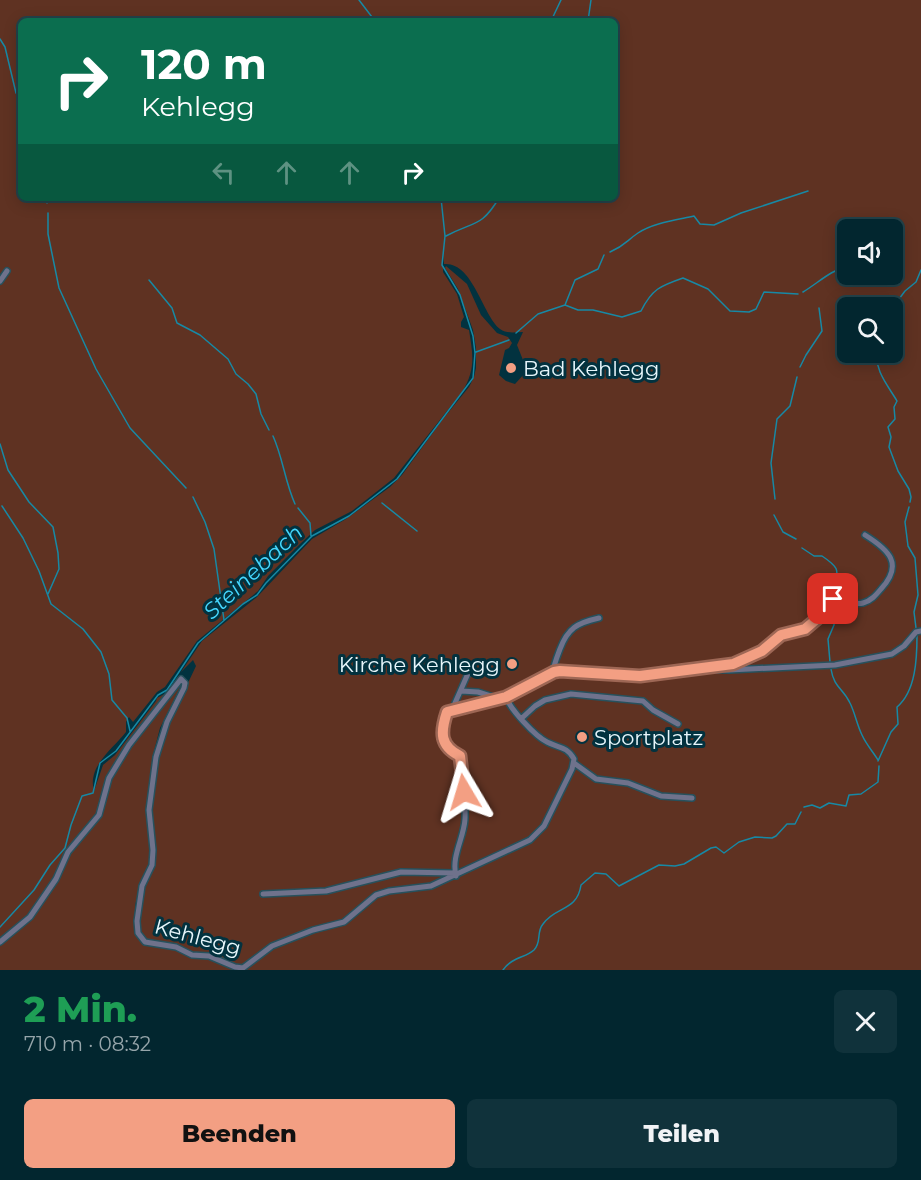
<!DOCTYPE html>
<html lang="de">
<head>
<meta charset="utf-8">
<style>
	:root { --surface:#02262f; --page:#10323b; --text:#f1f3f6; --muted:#96a5aa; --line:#23434b; --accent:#f39f83 }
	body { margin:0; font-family:Montserrat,sans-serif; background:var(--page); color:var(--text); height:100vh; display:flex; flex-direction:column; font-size:22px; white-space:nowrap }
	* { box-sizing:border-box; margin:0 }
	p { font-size:20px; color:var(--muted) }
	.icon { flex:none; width:33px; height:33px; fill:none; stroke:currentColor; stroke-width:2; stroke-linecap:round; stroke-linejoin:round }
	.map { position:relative; height:970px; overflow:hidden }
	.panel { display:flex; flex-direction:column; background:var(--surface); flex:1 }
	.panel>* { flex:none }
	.top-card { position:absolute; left:18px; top:18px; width:600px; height:183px; border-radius:9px; box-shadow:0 3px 15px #0003,0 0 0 2px var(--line); background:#0b6e4f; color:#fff; overflow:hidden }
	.fabs { position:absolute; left:837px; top:219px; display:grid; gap:12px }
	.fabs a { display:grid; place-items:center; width:66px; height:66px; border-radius:9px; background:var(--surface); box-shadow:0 3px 15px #0003,0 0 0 2px var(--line); font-size:30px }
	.pin { position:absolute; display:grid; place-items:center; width:51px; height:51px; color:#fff; margin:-26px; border-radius:12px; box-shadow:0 3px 9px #0006 }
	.me { position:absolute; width:66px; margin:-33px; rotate:353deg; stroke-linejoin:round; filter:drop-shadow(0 0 4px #0008) }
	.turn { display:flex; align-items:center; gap:21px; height:126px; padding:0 24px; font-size:27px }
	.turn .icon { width:78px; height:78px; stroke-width:2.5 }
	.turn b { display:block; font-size:42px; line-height:51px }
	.lanes { display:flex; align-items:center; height:57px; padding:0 24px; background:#0003; justify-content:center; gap:30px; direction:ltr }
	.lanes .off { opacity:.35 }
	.round { display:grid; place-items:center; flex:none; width:63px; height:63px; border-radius:9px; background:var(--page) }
	.headline { display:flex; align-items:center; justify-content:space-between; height:102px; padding:0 24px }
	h1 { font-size:36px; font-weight:800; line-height:45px; color:#1e9e55 }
	.button { display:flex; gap:12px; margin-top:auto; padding:12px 24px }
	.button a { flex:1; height:69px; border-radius:9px; background:var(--accent); color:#111; font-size:24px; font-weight:800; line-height:69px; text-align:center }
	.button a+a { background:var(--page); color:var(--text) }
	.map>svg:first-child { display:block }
	.green { fill:#5f3222; fill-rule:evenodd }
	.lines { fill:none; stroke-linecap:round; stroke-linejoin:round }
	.stream { stroke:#1789a5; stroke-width:1.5 }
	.minor-casing { stroke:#27515d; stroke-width:8 }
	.minor { stroke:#6f728c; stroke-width:5 }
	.route-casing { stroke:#9e6755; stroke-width:15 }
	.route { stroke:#f39f83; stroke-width:10 }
	.poi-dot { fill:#f39f83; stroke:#02323f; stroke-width:2 }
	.labels { text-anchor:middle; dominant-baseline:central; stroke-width:6; stroke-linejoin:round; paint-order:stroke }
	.poi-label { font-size:21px; fill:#e7f6fb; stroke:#02323f; text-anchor:start }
	.street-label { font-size:21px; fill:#e7f6fb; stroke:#02323f }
	.water-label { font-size:22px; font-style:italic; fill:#45d7fe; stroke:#02323f }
</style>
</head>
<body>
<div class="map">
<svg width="921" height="970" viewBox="0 0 921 970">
	<rect width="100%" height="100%" fill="#02323f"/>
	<path class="green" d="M 0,0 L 921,0 L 921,970 L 0,970 ZM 21,21 L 615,21 L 615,198 L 21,198 ZM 848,230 L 892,230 L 892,274 L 848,274 ZM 443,252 L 444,264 C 473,262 482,314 500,329 C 507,334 515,332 523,332 L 517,345 L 523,360 L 525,373 L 515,384 L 506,381 L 499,375 L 505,350 L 509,348 L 512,343 L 508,337 L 497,333 L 481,315 L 467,284 L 446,266 L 445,268 L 458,289 L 473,330 L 476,348 L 476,368 L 474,377 L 469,387 L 443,419 L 402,475 L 390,487 L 346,519 L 312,539 L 257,597 L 202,641 L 181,672 L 193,660 L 196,666 L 163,736 L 157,766 L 151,815 L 152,871 L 141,898 L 136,931 L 135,906 L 139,888 L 149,866 L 150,853 L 147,802 L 153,755 L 160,728 L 181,686 L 174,682 L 168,692 L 157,698 L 156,701 L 115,755 L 103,765 L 94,791 C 87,766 113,749 126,732 L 126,722 L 129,717 L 133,722 L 157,692 L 165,687 L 197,641 L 258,591 L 268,576 L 300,544 L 315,530 L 352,511 L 394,478 L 462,392 C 476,369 473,355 469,330 L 461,327 L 461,322 L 464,317 L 457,294 L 443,272 ZM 848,308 L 892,308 L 892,352 L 848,352 Z"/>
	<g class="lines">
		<path class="stream" d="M 359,0 L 375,21
			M 551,21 L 561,0
			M 588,21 L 591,0
			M 0,39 L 5,47 L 16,93
			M 17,100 L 21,141
			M 45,198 L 47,203
			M 48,213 L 48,234 L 59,288 L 96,369 L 130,428 L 186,488
			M 446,236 C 474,221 481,228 499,198
			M 610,252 C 626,245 626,241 638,233 C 653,223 676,220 694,216 L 700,224 L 714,225 L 741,213 L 808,191
			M 149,280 L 172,308 L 177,323 L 200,335 L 228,359 L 236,374 L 248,384 L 256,394 L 261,414 L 269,430
			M 803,292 C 818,283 831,270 848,266
			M 896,303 L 905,291 L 916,282 L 921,270
			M 565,305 L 578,310 L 593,310 L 622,317 L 641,311 C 652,289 660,286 683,278 L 708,289 L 730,311 L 749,312 L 756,309 L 764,292 L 798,294
			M 892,312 L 894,311
			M 516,333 L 538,314 L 565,305 L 575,280 L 598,269 L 604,255
			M 476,352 L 509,340
			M 878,352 C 873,369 889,387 897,401 L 894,407 L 895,419 L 888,427 L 891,437 L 889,447 L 898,471 L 909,489 L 911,497 L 910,502
			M 800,367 L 806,355 L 822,331 L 819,308
			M 273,436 C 283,458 285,482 295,504
			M 0,444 L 8,470 L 29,502 L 53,527 L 58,553 L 59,569 L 48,594
			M 193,497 L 205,522 L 214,549 L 224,620
			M 775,499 L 771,463 L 777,419 L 790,406 L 797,377
			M 382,503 L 417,531
			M 2,506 L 23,538 L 39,571 L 51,604 L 83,629 L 101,652 L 109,674 L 112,700 L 127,718 L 130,731
			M 909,507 L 905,522 L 908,546 L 915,558 L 918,595 L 914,612 L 916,628
			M 298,508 L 310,523 L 311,536
			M 774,515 L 783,532 L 796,539
			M 802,548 L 814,556 L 822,556 C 849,574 830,573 836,594
			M 830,662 L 828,639 L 834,625 L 834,607
			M 831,669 C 834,688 843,688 850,703 C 855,713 857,725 862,735 C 866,744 873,752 878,760
			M 878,761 L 891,732 L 898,724 L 897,707 C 916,691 917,658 917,635
			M 804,807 L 812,805 L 820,808 L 829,803 L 846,806 L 849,795 L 861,794 L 878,782 L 879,766
			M 0,927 L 34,890 L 50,865 L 65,848 L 71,825 L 82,796 L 93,793 L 100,763 L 116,751 L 158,695 L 167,690 L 198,643 L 243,604 L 257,595 L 266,583 L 312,536 L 349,516 L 397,479 L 473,378 L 475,353 L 473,336 L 460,295 L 442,265 L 445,236 L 441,198
			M 503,970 C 512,957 525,958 534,950 C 542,942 536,932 543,924 C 555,906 577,912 581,885 L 595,873 L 606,874 L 619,886 L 659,865 L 675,866 L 684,864 L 711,848 L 716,847 L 724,853 L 739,842 L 755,837 L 772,838 L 776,836 L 787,824 L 795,824 L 801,812"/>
		<defs>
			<path id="minor" d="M 0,281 L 7,271
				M 710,667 L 741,661 L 762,651 L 781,635 L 805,629 L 818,618 L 831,599 C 841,599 853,606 863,603 C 871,601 876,595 881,589 C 904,564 889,550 865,535
				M 553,672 C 554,664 557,657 560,649 C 568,628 577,623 599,618
				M 461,691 L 478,692 L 500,699
				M 455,709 L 455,703 L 470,669
				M 522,718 L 535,706 L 545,700 L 571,694 L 643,701 L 653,710 L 678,724
				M 574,763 L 596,779 L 628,783 L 661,796 L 692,798
				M 456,876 C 451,856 464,838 465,819 C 466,798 462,777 460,756 C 440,746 440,733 447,712 L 506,697 L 553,672 L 560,671 L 640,676 L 702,669 L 729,670 L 835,665 L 892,654 L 904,646 L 916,632 L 921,631
				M 263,894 L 326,891 L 401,872 L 455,873
				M 0,942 L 30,917 L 56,879 L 68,852 L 99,815 L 109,778 L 129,745 L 181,679 L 185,683 L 184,688 L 167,722 L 156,757 L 149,810 L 153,850 L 152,865 L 142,886 L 137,921 L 138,933 L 145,942 L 176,947 L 192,955 L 209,956 L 235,967 L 243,968 L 272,946 L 313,930 L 344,922 L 376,895 L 389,891 L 431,886 L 530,840 L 544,826 L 572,769 L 574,759 C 567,746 558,748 547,742 C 535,736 510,709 506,697"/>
		</defs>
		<use href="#minor" class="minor-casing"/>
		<use href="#minor" class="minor"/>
	</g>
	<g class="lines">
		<defs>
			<path id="route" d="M 464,792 L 460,756 C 440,746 440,733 447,712 L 506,697 L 554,672 L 560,671 L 640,676 L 733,664 L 762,651 L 781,635 L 805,629 L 818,618 L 827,604 L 833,599"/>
		</defs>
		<use href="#route" class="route-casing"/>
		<use href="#route" class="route"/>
	</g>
	<g class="poi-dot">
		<circle cx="511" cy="368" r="6"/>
		<circle cx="512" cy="664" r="6"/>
		<circle cx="582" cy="737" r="6"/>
	</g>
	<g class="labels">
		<g class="poi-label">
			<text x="523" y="368">Bad Kehlegg</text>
			<text x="500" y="664" text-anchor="end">Kirche Kehlegg</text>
			<text x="594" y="737">Sportplatz</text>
		</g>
		<g class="street-label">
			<text transform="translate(198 937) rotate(15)">Kehlegg</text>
		</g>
		<g class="water-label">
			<text transform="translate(253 572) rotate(-43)">Steinebach</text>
		</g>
	</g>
</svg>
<div class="fabs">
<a><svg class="icon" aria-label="sound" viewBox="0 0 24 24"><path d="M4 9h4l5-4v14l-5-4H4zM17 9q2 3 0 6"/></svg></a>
<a><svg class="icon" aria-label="search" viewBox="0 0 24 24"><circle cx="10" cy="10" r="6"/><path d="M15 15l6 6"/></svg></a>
</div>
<div class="pin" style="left:833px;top:599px;background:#d93025"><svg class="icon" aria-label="arrive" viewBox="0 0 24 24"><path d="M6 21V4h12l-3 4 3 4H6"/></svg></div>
<svg class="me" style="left:464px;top:792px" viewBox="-20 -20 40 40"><path d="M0-17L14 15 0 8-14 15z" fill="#f39f83" stroke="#fff" stroke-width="4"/></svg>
<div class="top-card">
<div class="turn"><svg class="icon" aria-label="right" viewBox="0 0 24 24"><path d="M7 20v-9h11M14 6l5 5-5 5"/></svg><div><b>120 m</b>Kehlegg</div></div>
<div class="lanes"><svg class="icon off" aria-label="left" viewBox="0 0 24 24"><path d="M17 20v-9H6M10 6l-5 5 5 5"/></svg><svg class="icon off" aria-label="ahead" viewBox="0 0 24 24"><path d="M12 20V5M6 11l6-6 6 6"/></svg><svg class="icon off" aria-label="ahead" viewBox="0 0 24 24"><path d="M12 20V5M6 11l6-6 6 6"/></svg><svg class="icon" aria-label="right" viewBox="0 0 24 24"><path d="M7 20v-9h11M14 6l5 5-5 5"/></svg></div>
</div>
</div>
<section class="panel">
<div class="headline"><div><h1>2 Min.</h1><p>710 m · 08:32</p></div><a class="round"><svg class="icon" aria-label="close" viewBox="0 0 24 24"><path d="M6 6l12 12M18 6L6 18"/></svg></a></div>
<div class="button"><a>Beenden</a><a>Teilen</a></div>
</section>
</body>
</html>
